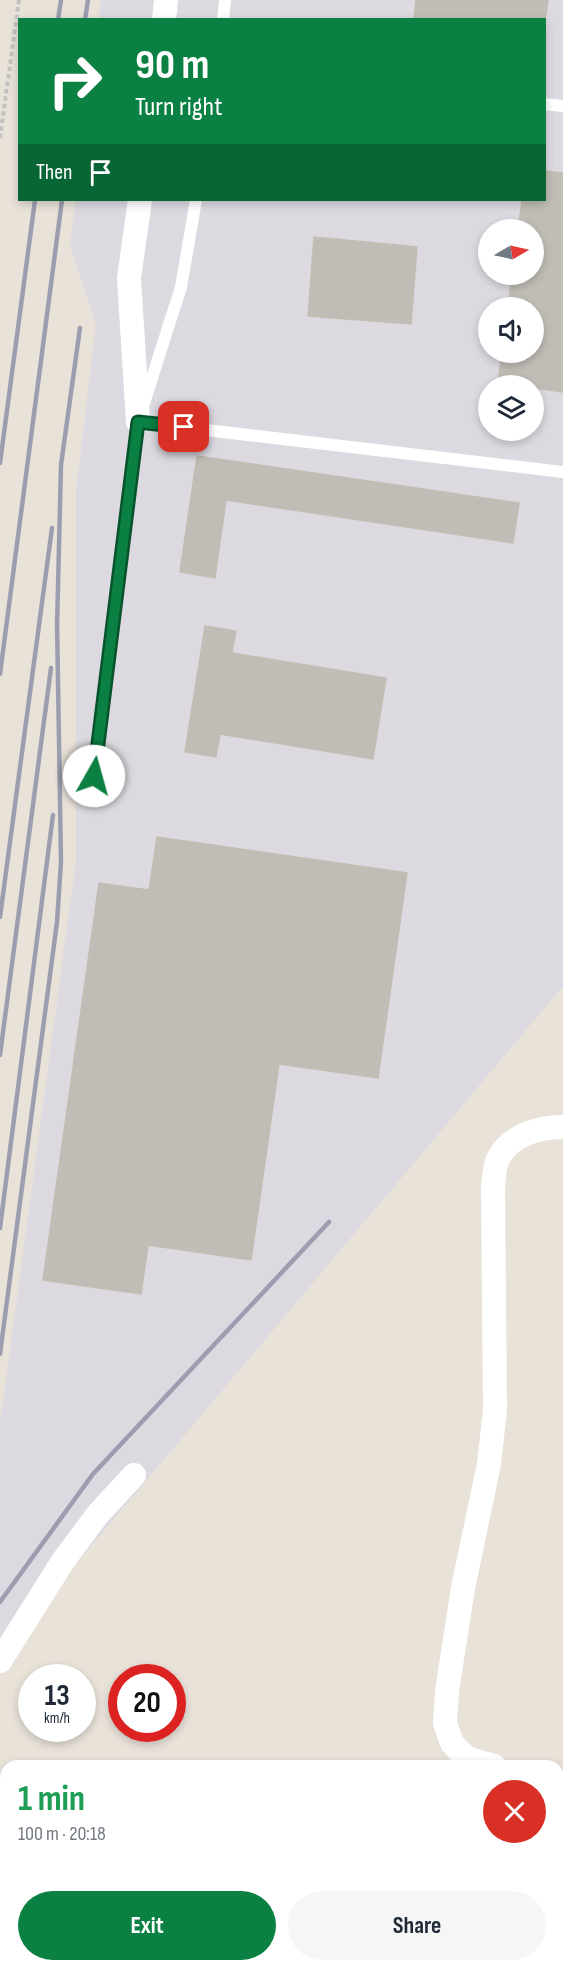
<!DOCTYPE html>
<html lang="en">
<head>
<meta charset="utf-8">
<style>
	:root { --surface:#fff; --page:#f6f6f7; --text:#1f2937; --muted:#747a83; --accent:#0b8043 }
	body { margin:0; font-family:"Sofia Sans Condensed",sans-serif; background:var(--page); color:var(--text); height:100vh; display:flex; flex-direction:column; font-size:22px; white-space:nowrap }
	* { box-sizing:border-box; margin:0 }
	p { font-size:20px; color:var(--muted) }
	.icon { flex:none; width:33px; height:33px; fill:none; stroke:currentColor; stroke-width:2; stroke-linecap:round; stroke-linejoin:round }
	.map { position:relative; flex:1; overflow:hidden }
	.sheet { position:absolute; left:0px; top:1760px; width:564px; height:212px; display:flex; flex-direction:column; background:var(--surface); border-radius:18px 18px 0 0; box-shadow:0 3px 9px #0003 }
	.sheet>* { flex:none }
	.guide { position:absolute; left:18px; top:18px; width:528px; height:183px; border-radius:0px; box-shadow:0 3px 9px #0003; background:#0b8043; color:#fff; overflow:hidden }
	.needle { width:39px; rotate:81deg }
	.tools { position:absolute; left:478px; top:219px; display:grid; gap:12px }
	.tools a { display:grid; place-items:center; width:66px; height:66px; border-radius:50%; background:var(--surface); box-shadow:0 3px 9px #0003; font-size:30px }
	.speed { position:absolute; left:18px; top:1664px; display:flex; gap:12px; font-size:30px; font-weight:700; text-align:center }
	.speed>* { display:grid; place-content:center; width:78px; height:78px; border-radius:50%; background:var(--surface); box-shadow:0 3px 9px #0003; line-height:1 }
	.speed small { font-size:15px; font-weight:400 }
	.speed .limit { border:9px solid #d22; background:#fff; color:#111 }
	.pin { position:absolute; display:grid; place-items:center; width:51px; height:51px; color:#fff; margin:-26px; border-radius:12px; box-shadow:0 3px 9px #0006 }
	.me { position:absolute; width:66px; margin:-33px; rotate:7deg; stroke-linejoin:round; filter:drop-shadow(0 0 4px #0008) }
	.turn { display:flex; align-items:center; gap:21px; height:126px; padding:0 18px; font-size:27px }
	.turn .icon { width:78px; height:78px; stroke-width:2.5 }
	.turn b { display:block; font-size:42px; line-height:51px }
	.then { display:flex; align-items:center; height:57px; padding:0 18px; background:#0003; gap:12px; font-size:22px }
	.round { display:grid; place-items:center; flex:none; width:63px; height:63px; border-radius:32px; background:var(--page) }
	.head { display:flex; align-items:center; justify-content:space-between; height:102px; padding:0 18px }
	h1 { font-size:36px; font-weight:700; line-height:45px; color:#1e9e55 }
	.button { display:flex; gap:12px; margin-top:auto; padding:12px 18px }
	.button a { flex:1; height:69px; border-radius:36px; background:var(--accent); color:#fff; font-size:24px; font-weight:700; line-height:69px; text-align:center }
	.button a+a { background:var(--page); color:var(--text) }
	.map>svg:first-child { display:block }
	.industrial { fill:#dcd9e1; fill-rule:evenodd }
	.building { fill:#c0bcb6; stroke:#c3beb3; stroke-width:1.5 }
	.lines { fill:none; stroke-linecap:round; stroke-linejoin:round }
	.path { stroke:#c2c2c2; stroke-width:4; stroke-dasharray:4.5 3; stroke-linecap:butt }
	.service { stroke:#fff; stroke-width:12 }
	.minor { stroke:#fff; stroke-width:24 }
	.rail { stroke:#9c9eb0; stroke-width:4.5 }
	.route-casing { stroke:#07532c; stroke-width:15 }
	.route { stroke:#0b8043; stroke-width:10 }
</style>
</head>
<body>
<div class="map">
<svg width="563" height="1970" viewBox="0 0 563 1970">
	<rect width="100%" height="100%" fill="#e8e2d9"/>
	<path class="industrial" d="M 101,0 L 563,0 L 563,986 L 0,1654 L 0,1424 L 76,861 L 76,491 L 96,325 L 70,245 L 76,200 L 544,200 L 544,20 L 99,19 ZM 489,230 L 534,230 L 534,274 L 489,274 ZM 489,308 L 534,308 L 534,352 L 489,352 ZM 489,386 L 534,386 L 534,430 L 489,430 Z"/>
	<path class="building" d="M 416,0 L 548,0 L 544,28 L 544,20 L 414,20 Z
		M 544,171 L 563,173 L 563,392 L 534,388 L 534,386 L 498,383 L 502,352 L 534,352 L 534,308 L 508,308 L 512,274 L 534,274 L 534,230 L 518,230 L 522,200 L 544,200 Z
		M 314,237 L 417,247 L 411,324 L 308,316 Z
		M 197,456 L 519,503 L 513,543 L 226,500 L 215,578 L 180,572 Z
		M 205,626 L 236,631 L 232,653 L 386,678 L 373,759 L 220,734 L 216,757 L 185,752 Z
		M 157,837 L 407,873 L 378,1078 L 279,1064 L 251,1260 L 148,1245 L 141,1294 L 43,1280 L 99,883 L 149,890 Z"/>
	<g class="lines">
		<path class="path" d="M 0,138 L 19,0"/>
		<path class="service" d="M 223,20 L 225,0
			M 544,104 L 563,106
			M 138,422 L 563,472
			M 94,776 L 138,422 L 181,287 L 196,200"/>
		<path class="minor" d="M 164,20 L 166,0
			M 138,422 L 129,278 L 140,200
			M 0,1661 L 63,1561 L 98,1514 L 134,1475
			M 494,1766 L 466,1758 L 452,1743 L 445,1723 L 447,1691 L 463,1588 L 489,1464 L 495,1410 L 493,1188 C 494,1179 494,1167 498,1159 C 510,1135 538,1127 563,1127
			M 0,1832 L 6,1833
			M 558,1889 L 563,1890"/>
		<path class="rail" d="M 58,20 L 61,0
			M 85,20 L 88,0
			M 0,463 L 35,200
			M 57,627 L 61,465 L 80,328
			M 0,674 L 62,200
			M 0,917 L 52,528
			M 0,1055 L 51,668
			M 0,1228 L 53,815
			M 0,1354 L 57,922 L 61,862 L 57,620
			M 0,1602 L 93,1474 L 329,1222"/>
	</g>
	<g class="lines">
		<defs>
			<path id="route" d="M 94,776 L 138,422 L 184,427"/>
		</defs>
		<use href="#route" class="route-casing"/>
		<use href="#route" class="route"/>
	</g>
</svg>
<div class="tools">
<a><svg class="needle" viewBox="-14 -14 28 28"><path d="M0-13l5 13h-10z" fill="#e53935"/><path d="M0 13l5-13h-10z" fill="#747a83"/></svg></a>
<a><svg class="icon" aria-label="sound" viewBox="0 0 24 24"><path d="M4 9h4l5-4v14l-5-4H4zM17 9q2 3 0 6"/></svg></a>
<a><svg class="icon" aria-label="layers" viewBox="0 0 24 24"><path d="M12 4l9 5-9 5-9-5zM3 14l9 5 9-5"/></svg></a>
</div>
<div class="speed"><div>13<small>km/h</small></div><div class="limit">20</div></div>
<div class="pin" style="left:184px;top:427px;background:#d93025"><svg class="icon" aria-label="arrive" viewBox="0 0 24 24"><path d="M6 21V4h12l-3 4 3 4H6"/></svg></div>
<svg class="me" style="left:94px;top:776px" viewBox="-20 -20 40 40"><circle r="19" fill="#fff"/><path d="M0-13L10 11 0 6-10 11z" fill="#0b8043"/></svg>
<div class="guide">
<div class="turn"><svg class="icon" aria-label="right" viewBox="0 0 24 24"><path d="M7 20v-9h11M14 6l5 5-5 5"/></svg><div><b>90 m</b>Turn right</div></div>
<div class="then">Then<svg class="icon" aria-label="arrive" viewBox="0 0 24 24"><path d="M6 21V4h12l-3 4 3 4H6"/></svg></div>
</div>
<section class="sheet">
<div class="head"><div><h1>1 min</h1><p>100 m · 20:18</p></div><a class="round" style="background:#d93025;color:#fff"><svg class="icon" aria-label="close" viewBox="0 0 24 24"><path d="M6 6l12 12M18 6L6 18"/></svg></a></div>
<div class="button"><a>Exit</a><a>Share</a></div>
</section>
</div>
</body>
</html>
